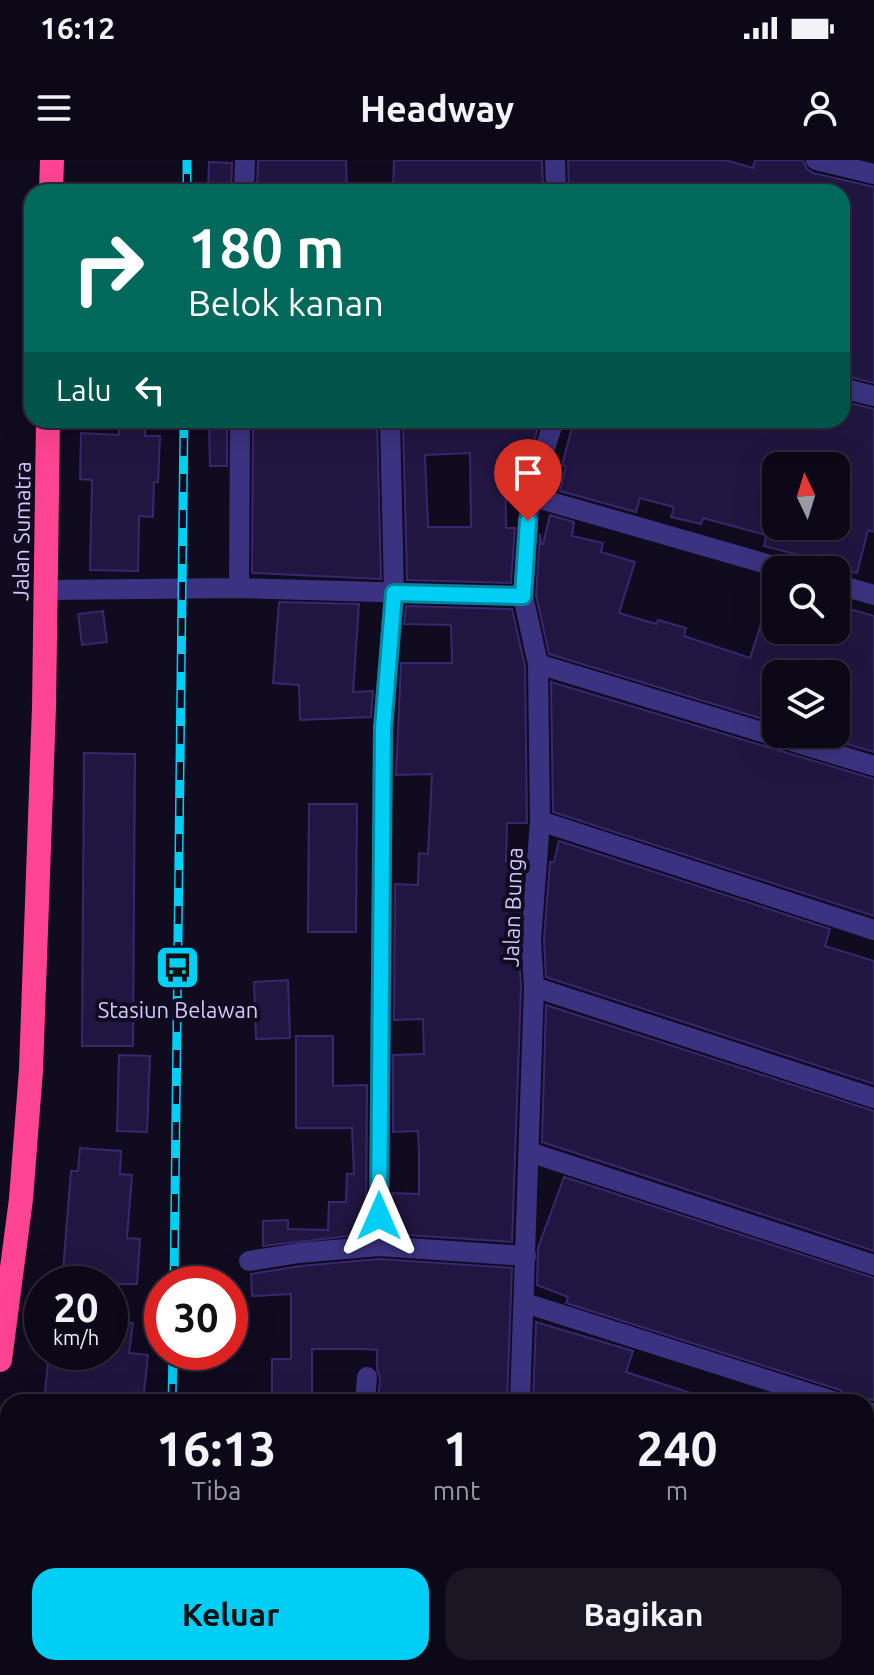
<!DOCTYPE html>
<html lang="id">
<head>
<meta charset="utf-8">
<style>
	:root { --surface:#0c0817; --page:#1a1624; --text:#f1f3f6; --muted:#9a9aa1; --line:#2c2936; --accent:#00cef4 }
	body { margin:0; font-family:Ubuntu,sans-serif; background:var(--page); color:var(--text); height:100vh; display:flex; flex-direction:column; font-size:30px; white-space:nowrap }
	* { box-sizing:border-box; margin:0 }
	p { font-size:26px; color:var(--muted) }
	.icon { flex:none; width:44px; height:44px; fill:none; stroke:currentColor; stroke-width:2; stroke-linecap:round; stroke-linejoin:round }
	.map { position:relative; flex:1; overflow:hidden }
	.sheet { position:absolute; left:0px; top:1234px; width:874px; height:282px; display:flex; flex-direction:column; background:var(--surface); border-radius:24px 24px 0 0; box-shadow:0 8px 32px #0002,0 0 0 2px var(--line) }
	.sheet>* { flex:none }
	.hud { position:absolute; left:24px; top:24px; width:826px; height:244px; border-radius:24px; box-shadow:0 8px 32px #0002,0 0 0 2px var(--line); background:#00695c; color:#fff; overflow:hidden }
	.needle { width:52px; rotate:356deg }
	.controls { position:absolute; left:762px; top:292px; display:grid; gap:16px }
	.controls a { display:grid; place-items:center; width:88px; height:88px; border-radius:16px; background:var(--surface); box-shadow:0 8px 32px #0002,0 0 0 2px var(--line); font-size:40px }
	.speed { position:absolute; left:24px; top:1106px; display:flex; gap:16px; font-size:40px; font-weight:700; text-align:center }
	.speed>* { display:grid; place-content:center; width:104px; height:104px; border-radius:50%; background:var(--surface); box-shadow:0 8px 32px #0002,0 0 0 2px var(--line); line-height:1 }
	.speed small { font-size:20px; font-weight:400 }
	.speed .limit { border:12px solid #d22; background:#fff; color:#111 }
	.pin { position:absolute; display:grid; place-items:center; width:68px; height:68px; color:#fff; margin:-82px -34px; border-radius:50% 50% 50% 0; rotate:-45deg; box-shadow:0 0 8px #0007 }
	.pin .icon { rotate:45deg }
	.me { position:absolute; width:88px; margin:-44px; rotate:0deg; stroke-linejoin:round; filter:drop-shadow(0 0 6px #0008) }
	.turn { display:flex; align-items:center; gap:28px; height:168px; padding:0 32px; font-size:36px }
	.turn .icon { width:104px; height:104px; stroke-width:2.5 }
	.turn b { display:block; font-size:56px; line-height:68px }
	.then { display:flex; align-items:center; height:76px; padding:0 32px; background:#0003; gap:16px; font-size:30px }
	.eta { display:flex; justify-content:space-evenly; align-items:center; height:136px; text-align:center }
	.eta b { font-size:48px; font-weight:700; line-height:56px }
	.cta { display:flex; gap:16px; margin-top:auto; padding:16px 32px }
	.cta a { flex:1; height:92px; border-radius:24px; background:var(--accent); color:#111; font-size:32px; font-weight:700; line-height:92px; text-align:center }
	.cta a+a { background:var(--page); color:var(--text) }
	.status { display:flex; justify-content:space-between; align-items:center; height:56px; padding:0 40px; background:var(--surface); direction:ltr }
	.status svg { height:22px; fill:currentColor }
	header { display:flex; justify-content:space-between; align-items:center; height:104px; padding:0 32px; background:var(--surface); font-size:36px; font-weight:700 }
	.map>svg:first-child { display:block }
	.building { fill:#211641; stroke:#39276e; stroke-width:2; fill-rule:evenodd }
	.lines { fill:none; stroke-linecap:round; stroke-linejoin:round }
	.minor { stroke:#3b3381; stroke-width:20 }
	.highway { stroke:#ff4493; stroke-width:24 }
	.rail-casing { stroke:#00cef4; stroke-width:9 }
	.rail { stroke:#100b1f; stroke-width:6; stroke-dasharray:18; stroke-linecap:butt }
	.route-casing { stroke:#00869f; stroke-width:20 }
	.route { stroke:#00cef4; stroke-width:14 }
	.labels { text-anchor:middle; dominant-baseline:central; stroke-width:8; stroke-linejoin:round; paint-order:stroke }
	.street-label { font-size:22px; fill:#d2c9ff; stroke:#100b1f }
	.poi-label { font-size:22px; fill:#d2c9ff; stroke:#100b1f }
</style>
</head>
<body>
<div class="status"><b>16:12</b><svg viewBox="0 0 49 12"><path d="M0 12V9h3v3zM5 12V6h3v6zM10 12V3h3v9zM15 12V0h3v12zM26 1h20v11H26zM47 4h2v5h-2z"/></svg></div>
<header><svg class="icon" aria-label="menu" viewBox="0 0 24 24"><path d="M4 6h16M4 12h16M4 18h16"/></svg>Headway<svg class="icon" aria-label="person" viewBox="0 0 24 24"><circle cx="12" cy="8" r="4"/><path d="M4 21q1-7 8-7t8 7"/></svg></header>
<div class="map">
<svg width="874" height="1515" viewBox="0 0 874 1515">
	<rect width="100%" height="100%" fill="#100b1f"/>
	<path class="building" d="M 258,0 L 346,0 L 347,32 L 257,32 Z
		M 394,0 L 542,0 L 543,32 L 393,30 Z
		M 568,0 L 725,0 L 753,8 L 755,0 L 803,0 L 807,9 L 813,13 L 874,27 L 874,223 L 842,215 L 842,32 L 569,32 Z
		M 209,2 L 232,3 L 231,32 L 208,32 Z
		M 842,241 L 874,249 L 874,372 L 868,370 L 857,413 L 829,407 L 830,403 L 764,386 L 766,375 L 703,358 L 701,364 L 671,357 L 674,347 L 640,338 L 636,352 L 560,331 L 566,306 L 562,305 L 574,260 L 609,260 L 632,265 L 633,260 L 781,260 L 798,265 L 800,260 L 842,260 ZM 776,306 L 836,306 L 836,366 L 776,366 Z
		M 119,260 L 145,260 L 145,276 L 160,276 L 158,322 L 154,322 L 153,357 L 139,356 L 138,411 L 90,410 L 92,320 L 80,319 L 81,273 L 119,275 Z
		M 209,260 L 227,260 L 227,306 L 210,306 Z
		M 253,260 L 377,260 L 381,419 L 252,413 Z
		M 403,260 L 537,260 L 537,271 L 531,291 L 505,292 L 506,368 L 515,368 L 511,423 L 407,420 ZM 470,293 L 471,367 L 428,367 L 425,295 Z
		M 550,355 L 574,362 L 572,376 L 603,383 L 601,392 L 635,402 L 619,453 L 656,464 L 658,460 L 686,468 L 684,476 L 750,498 L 772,430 L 776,430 L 776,470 L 836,470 L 836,445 L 874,456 L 874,592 L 813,574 L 836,574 L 836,514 L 776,514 L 776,563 L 549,494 L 536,435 L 540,374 L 541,384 L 543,384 Z
		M 279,442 L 359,444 L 353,532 L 373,531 L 371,557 L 300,560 L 299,525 L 273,523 Z
		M 406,446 L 512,449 L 525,506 L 527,663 L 507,663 L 506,702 L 524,702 L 518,779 L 521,827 L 512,1082 L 392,1074 L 392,1033 L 419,1034 L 419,990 L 418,971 L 393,972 L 393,895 L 424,894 L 423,859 L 394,860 L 395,724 L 418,725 L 419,693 L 428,694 L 432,614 L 396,615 L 401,503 L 452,503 L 451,465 L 404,464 Z
		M 103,451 L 107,482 L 82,485 L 78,454 Z
		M 551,522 L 874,619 L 874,756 L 553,652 Z
		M 84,593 L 135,594 L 133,886 L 82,886 Z
		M 309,644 L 357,644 L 356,772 L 308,772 Z
		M 559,681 L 830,769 L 825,786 L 874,801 L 874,924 L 546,817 L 544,780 L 550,702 L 554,702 Z
		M 288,820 L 290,878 L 256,879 L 254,822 Z
		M 546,845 L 874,951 L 874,1091 L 542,982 Z
		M 296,876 L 333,876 L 333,926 L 367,925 L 366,1074 L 263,1086 L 263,1061 L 288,1060 L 288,1069 L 328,1070 L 329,1042 L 346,1042 L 347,1014 L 354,1014 L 352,968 L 296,968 Z
		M 119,895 L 150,896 L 147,972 L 117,971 Z
		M 80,988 L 121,991 L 120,1014 L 132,1015 L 127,1078 L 140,1079 L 137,1124 L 62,1124 L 71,1011 L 78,1011 Z
		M 564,1017 L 874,1118 L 874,1240 L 848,1238 L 840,1230 L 566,1143 L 568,1137 L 537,1125 L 538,1088 Z
		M 379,1099 L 512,1108 L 507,1242 L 378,1242 L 380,1218 L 377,1209 L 377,1190 L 365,1189 L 312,1189 L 312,1242 L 272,1242 L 272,1199 L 291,1199 L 291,1134 L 252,1136 L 251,1114 L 301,1106 Z
		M 110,1160 L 133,1163 L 129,1193 L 148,1195 L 143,1242 L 44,1242 L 49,1192 L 110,1192 Z
		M 536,1162 L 633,1191 L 626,1212 L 706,1238 L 705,1242 L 533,1242 Z"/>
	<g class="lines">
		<path class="minor" d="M 555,0 L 556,32
			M 816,0 L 874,14
			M 244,32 L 245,0
			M 842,228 L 874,236
			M 530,336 L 788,410
			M 836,424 L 874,435
			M 239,428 L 240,260
			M 47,430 L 239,428 L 523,436
			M 538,504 L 874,606
			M 540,661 L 874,770
			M 534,827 L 874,938
			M 529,992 L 874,1105
			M 379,1086 L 383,568 L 394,433 L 390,260
			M 249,1101 L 299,1093 L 379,1086 L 526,1096
			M 525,1143 L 836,1242
			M 365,1242 L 367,1217
			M 520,1242 L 534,827 L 531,780 L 540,661 L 538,504 L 523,436 L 530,336 L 554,260
			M 866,1251 L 874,1254
			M 866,1398 L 874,1400
			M 516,1508 L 516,1515
			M 675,1508 L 696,1515
			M 345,1515 L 346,1508"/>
		<path class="highway" d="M 51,32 L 52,0
			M 0,1200 L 21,1039 L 31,910 L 44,547 L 48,260"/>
		<defs>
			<path id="rail" d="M 187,32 L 187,0
				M 174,1124 L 184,260
				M 172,1242 L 173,1192
				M 169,1515 L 169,1508"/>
		</defs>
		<use href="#rail" class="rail-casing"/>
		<use href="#rail" class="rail"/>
	</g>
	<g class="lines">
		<defs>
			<path id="route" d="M 379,1056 L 383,568 L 394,433 L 523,436 L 528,361"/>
		</defs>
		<use href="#route" class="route-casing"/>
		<use href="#route" class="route"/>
	</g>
	<defs>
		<symbol id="bus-square" viewBox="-11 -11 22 22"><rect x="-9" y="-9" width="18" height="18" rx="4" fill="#00cef4" stroke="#100b1f"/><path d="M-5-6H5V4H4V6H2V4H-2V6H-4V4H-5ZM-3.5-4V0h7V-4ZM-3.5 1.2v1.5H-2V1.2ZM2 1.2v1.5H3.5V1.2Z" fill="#111"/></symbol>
	</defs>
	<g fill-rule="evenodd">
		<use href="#bus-square" x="152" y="782" width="51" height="51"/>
	</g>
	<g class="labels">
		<g class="street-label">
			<text transform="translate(21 371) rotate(-89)">Jalan Sumatra</text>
			<text transform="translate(512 747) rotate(-88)">Jalan Bunga</text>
		</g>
		<g class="poi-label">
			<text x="178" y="849">Stasiun Belawan</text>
		</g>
	</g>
</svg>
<div class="controls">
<a><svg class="needle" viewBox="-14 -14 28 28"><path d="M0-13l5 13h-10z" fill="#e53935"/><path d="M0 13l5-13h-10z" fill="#9a9aa1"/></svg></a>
<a><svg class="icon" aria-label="search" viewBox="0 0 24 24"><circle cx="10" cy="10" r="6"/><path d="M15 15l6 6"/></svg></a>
<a><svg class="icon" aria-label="layers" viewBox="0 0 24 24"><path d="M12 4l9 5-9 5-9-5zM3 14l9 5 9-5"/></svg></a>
</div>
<div class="speed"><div>20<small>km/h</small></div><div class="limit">30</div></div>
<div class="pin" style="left:528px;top:361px;background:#d93025"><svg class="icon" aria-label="arrive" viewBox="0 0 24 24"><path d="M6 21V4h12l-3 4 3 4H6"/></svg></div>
<svg class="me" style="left:379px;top:1056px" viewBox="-20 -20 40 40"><path d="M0-17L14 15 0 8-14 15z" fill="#00cef4" stroke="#fff" stroke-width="4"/></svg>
<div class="hud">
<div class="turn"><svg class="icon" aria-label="right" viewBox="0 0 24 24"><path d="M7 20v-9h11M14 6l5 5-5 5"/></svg><div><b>180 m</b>Belok kanan</div></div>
<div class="then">Lalu<svg class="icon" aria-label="left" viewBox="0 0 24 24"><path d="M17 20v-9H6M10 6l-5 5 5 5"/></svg></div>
</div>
<section class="sheet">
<div class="eta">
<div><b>16:13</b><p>Tiba</p></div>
<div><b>1</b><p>mnt</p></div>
<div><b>240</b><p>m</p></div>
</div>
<div class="cta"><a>Keluar</a><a>Bagikan</a></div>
</section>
</div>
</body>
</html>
